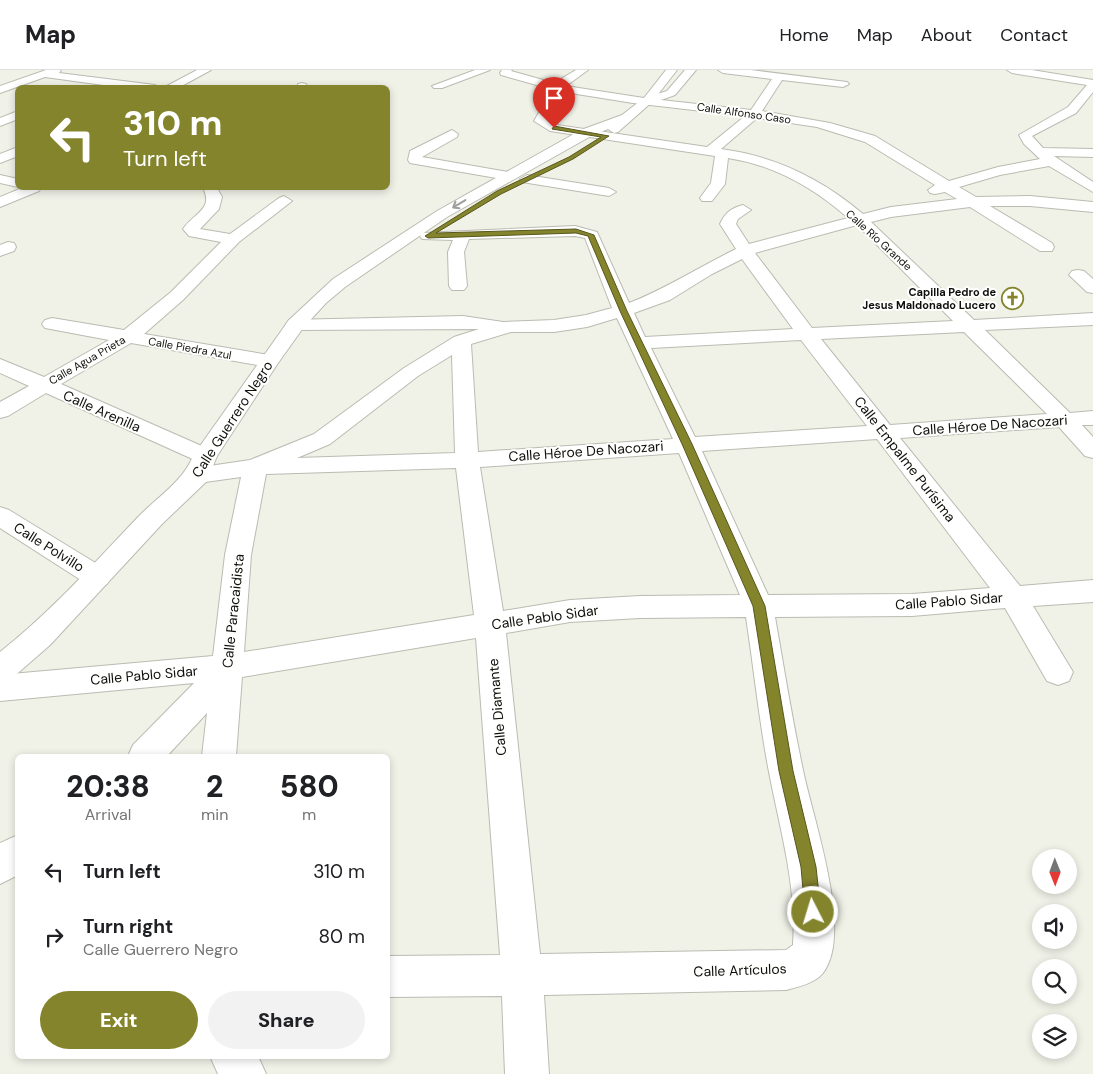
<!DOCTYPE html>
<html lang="en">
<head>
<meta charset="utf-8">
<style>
	:root { --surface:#fff; --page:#f2f2f2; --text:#202124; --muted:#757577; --line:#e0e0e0; --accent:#84842d }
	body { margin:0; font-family:"DM Sans",sans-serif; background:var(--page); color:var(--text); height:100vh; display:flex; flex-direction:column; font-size:19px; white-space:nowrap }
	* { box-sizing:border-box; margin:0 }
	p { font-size:16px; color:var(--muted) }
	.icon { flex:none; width:28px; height:28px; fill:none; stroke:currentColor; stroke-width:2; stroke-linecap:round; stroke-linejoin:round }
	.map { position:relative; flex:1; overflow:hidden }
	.drawer { position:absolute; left:15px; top:684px; width:375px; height:305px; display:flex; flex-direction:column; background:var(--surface); border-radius:8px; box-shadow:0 2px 8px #0003 }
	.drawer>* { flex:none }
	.hud { position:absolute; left:15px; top:15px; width:375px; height:105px; border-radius:8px; box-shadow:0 2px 8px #0003; background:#84842d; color:#fff; overflow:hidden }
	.needle { width:32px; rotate:179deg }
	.controls { position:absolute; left:1032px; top:779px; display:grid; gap:10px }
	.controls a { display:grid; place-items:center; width:45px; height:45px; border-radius:50%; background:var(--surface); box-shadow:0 2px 8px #0003; font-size:25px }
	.pin { position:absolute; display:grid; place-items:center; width:42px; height:42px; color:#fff; margin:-51px -21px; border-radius:50% 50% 50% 0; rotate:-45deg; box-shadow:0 0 5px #0007 }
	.pin .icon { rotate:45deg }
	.me { position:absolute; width:55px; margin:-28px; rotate:355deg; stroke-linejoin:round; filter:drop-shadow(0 0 4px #0008) }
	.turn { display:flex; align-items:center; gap:18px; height:105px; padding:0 25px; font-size:22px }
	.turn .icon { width:65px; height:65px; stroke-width:2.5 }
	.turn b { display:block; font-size:35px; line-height:42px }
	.eta { display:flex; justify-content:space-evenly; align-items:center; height:85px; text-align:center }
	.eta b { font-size:30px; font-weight:800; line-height:35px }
	.cta { display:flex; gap:10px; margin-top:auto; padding:10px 25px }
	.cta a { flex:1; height:58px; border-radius:30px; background:var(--accent); color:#fff; font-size:20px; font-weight:800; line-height:58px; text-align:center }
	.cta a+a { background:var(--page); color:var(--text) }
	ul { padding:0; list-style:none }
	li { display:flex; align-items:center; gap:15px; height:65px; padding:0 25px }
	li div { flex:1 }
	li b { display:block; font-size:19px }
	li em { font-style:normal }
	header { display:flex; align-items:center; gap:30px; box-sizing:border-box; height:70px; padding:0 25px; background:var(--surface); border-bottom:1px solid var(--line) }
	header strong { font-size:24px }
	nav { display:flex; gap:28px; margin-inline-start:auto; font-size:18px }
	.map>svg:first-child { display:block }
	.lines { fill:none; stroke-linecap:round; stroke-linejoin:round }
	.minor-casing { stroke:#bbbbb2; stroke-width:2 }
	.tertiary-casing { stroke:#bbbbb2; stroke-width:2 }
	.minor { fill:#fff; fill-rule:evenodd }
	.tertiary { fill:#fff; fill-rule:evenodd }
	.oneway { stroke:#9f9f9e }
	.route { fill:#84842d; stroke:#56561d }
	.labels { text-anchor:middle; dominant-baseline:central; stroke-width:4; stroke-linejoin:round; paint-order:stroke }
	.far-street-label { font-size:11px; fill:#0f100d; stroke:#fffffe }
	.far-poi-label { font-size:11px; font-weight:bold; fill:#0f100d; stroke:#fffffe; text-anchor:end }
	.street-label { font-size:14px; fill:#0f100d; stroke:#fffffe }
</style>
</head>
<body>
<header>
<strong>Map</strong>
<nav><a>Home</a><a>Map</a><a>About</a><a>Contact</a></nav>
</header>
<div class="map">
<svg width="1093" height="1004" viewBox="0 0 1093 1004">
	<rect width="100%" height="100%" fill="#f0f1e7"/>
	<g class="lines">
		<defs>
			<path id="minor" d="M 46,0 L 61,0 L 59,3 L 155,15 L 160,18 L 125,18 L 45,7 L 0,23 L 0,16 Z
				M 197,0 L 211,0 L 178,18 L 163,18 Z
				M 475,0 L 490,0 L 442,18 L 434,18 L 432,16 Z
				M 502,0 L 512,0 L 511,1 L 554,13 L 576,0 L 588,0 L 566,16 L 644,28 L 667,21 L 685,0 L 696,0 L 675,25 L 661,30 L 751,40 L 772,9 L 723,3 L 718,0 L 751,0 L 847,12 L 849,14 L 843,17 L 782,10 L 762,41 L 830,53 L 875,66 L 949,111 L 998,97 L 1040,89 L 1024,74 L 1019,65 L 1068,37 L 1087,15 L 1012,3 L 1007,0 L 1032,0 L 1093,10 L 1093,22 L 1076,43 L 1032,66 L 1043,78 L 1093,79 L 1093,87 L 1054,86 L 1093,112 L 1093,122 L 1049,96 L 1000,105 L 959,117 L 976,127 L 1030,126 L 1093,132 L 1093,142 L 1030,136 L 990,136 L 1052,173 L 1054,177 L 1052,181 L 1040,181 L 970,137 L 891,147 L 871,152 L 974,250 L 1093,243 L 1093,255 L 985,260 L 1070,343 L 1093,341 L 1093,355 L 1082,355 L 1093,367 L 1093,388 L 1085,386 L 1059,357 L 900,368 L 1020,516 L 1093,510 L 1093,532 L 1033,536 L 1073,602 L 1069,611 L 1058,615 L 1047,611 L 1005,538 L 912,546 L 775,547 C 784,598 792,649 803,700 C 812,746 854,863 823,903 C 815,913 798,917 786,920 L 544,925 L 549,1004 L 505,1004 L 502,926 L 388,927 L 388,886 L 500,885 L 476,568 L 242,607 L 236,686 L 202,686 L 207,643 L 167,686 L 128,686 L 133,675 L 194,613 L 0,631 L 0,605 L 213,586 L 225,485 L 241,407 L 198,413 L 189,411 L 186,405 L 189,399 L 250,390 L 314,364 L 404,298 L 454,267 L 479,259 L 296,260 L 289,258 L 286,254 L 289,250 L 463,246 L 503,252 L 554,250 L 586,245 L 612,238 L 585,168 L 575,166 L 469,169 L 464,182 L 467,216 L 464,220 L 452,220 L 449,216 L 448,182 L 453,170 L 422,169 L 420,166 L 422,163 L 575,156 L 597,162 L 629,233 C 666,219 699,197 736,179 L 720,154 C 725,143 731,138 743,135 L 751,140 L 738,149 L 736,154 L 749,174 L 848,148 C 814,118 774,95 728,88 L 725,114 L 712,131 L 702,131 L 700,128 L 711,113 L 715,86 L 550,61 L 534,51 L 541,39 L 535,31 L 536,26 L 547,18 L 501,5 L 500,3 ZM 558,21 L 633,33 L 745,46 L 707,77 L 557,55 L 548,50 L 553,39 L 547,31 L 547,28 ZM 757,48 L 817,57 L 865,72 L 935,115 L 928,120 L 930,123 L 935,124 L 945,122 L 957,129 L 891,137 L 863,144 C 822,109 775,86 721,79 ZM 857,155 L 953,251 L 812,258 L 755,183 ZM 742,189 L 793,259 L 645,267 L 634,243 L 670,230 L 712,204 ZM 617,248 L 673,369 L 478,382 L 471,274 L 511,262 L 554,262 L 587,257 ZM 964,262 L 1047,344 L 890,355 L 821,269 ZM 801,270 L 867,356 L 695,367 L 651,278 ZM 452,285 L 455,383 L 297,388 L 330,374 L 418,306 ZM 877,369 L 990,518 L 912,524 L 768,525 L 702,381 ZM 679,383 L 740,525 L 640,526 L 570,530 L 503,541 L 480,397 ZM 456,398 L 474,545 L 244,582 L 251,485 L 266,404 ZM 746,547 C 754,599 759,651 769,702 C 780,760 797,815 793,875 L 786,880 L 540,884 L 506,563 L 570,552 L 640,548 Z
				M 302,13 L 306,14 L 308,18 L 297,18 L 298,14 Z
				M 18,41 L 18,49 L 0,56 L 0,48 Z
				M 452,60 L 458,64 L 457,67 L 422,87 L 508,102 L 515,106 L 513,109 L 508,110 L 410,93 L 408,90 L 410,81 Z
				M 18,77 L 18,86 L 0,93 L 0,84 Z
				M 0,105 L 18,109 L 18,117 L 0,113 Z
				M 527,105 L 609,118 L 616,122 L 609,126 L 522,112 L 520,109 Z
				M 22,118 L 41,118 L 39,121 L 0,137 L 0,127 Z
				M 203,118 L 217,118 L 222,127 L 219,139 L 200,159 L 230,164 L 279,128 L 284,126 L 292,131 L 239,172 L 183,230 L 144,264 L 269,285 L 276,287 L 279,291 L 276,295 L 269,297 L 131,273 L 61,314 L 213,381 L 217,386 L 213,391 L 205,393 L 197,391 L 46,323 L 8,346 L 0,348 L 0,332 L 29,316 L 0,303 L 0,289 L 44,307 L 109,270 L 45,258 L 42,254 L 45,250 L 52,248 L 124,260 L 171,222 L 221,172 L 189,166 L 183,159 C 194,143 214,139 203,118 Z
				M 8,172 L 14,173 L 16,177 L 14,181 L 0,186 L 0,175 Z
				M 1078,200 L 1084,201 L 1093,209 L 1093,223 L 1087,222 L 1069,205 L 1072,201 Z
				M 0,437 L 9,440 L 107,500 L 111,507 L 107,514 L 97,517 L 87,514 L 0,458 Z
				M 18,765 L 18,805 L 0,814 L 0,773 Z
				M 210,986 L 258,986 L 266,1004 L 218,1004 Z"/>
			<path id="tertiary" d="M 666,0 L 677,0 L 652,32 L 618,62 L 614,63 L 608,59 L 591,66 L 447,147 L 345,217 L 326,233 L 303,258 L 278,293 L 217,386 L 207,411 L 162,454 L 50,575 L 11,609 L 0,613 L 0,582 C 51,542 95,492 140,445 C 159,426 183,411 193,386 L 289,250 L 333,209 L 437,141 L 581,60 L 622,45 L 644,28 Z"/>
		</defs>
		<use href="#minor" class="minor-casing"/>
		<use href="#tertiary" class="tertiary-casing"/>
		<use href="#minor" class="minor"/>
		<use href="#tertiary" class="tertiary"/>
	</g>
	<defs><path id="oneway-shaft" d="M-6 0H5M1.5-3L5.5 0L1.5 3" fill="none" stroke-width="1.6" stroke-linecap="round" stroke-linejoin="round" transform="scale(1.25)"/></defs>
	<use class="oneway" href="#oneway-shaft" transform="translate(459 134) rotate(149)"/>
	<path class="route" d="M 554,56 L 609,66 L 573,89 L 501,124 L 436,163 L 576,159 L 594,165 L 627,241 L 692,374 L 765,536 L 793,701 L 816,797 L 821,842 L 818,848 L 813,850 L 807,848 L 805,842 L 801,797 L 779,701 L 753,536 L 682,374 L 620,241 L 588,166 L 576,163 L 428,168 L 425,166 L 497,121 L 569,87 L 601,67 L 552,59 Z"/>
	<defs>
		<symbol id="church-ring" viewBox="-11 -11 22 22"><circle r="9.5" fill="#fffffe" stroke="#84842d" stroke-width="1.5"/><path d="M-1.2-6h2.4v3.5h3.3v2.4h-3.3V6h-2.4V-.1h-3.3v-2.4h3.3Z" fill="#84842d"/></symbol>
	</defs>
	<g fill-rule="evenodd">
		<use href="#church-ring" x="1000" y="216" width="25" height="25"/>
	</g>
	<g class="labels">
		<g class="far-street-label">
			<text transform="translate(744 43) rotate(8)">Calle Alfonso Caso</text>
			<text transform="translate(879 170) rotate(42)">Calle Río Grande</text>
			<text transform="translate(190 278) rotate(10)">Calle Piedra Azul</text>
			<text transform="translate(87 290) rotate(-30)">Calle Agua Prieta</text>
		</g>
		<g class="far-poi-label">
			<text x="996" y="222">Capilla Pedro de<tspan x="996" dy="13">Jesus Maldonado Lucero</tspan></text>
		</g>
		<g class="street-label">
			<text transform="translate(102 341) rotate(24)">Calle Arenilla</text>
			<text transform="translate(232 349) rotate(-57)">Calle Guerrero Negro</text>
			<text transform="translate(990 355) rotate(-4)">Calle Héroe De Nacozari</text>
			<text transform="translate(586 381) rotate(-4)">Calle Héroe De Nacozari</text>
			<text transform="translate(905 389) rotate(52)">Calle Empalme Purísima</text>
			<text transform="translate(49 477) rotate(32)">Calle Polvillo</text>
			<text transform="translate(949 531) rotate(-4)">Calle Pablo Sidar</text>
			<text transform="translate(233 541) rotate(-84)">Calle Paracaidista</text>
			<text transform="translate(545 547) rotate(-8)">Calle Pablo Sidar</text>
			<text transform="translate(144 605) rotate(-5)">Calle Pablo Sidar</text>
			<text transform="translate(497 637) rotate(-95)">Calle Diamante</text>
			<text transform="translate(740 900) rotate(-2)">Calle Artículos</text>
		</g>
	</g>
</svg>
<div class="controls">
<a><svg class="needle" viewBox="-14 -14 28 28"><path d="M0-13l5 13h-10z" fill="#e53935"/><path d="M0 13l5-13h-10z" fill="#757577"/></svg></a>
<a><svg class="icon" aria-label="sound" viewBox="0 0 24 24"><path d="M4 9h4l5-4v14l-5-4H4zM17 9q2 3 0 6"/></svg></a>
<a><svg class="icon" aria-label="search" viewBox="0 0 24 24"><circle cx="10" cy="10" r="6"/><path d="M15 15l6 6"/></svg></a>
<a><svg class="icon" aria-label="layers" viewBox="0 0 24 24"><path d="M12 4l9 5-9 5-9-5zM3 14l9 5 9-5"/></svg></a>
</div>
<div class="pin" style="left:554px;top:58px;background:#d93025"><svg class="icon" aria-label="arrive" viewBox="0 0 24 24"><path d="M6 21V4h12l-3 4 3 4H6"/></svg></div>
<svg class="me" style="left:813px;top:842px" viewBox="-20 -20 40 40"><circle r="17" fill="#84842d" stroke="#fff" stroke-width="3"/><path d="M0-11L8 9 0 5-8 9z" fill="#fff"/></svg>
<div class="hud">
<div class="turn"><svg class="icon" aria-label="left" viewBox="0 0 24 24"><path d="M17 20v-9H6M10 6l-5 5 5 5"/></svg><div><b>310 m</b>Turn left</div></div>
</div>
<section class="drawer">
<div class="eta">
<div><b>20:38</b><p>Arrival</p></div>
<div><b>2</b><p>min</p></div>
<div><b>580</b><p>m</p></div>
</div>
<ul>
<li><svg class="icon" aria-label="left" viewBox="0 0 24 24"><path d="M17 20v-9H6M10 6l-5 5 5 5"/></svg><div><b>Turn left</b></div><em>310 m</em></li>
<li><svg class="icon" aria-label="right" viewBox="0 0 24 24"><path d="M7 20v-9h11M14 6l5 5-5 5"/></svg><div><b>Turn right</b><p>Calle Guerrero Negro</p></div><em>80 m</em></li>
</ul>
<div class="cta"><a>Exit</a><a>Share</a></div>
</section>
</div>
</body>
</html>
